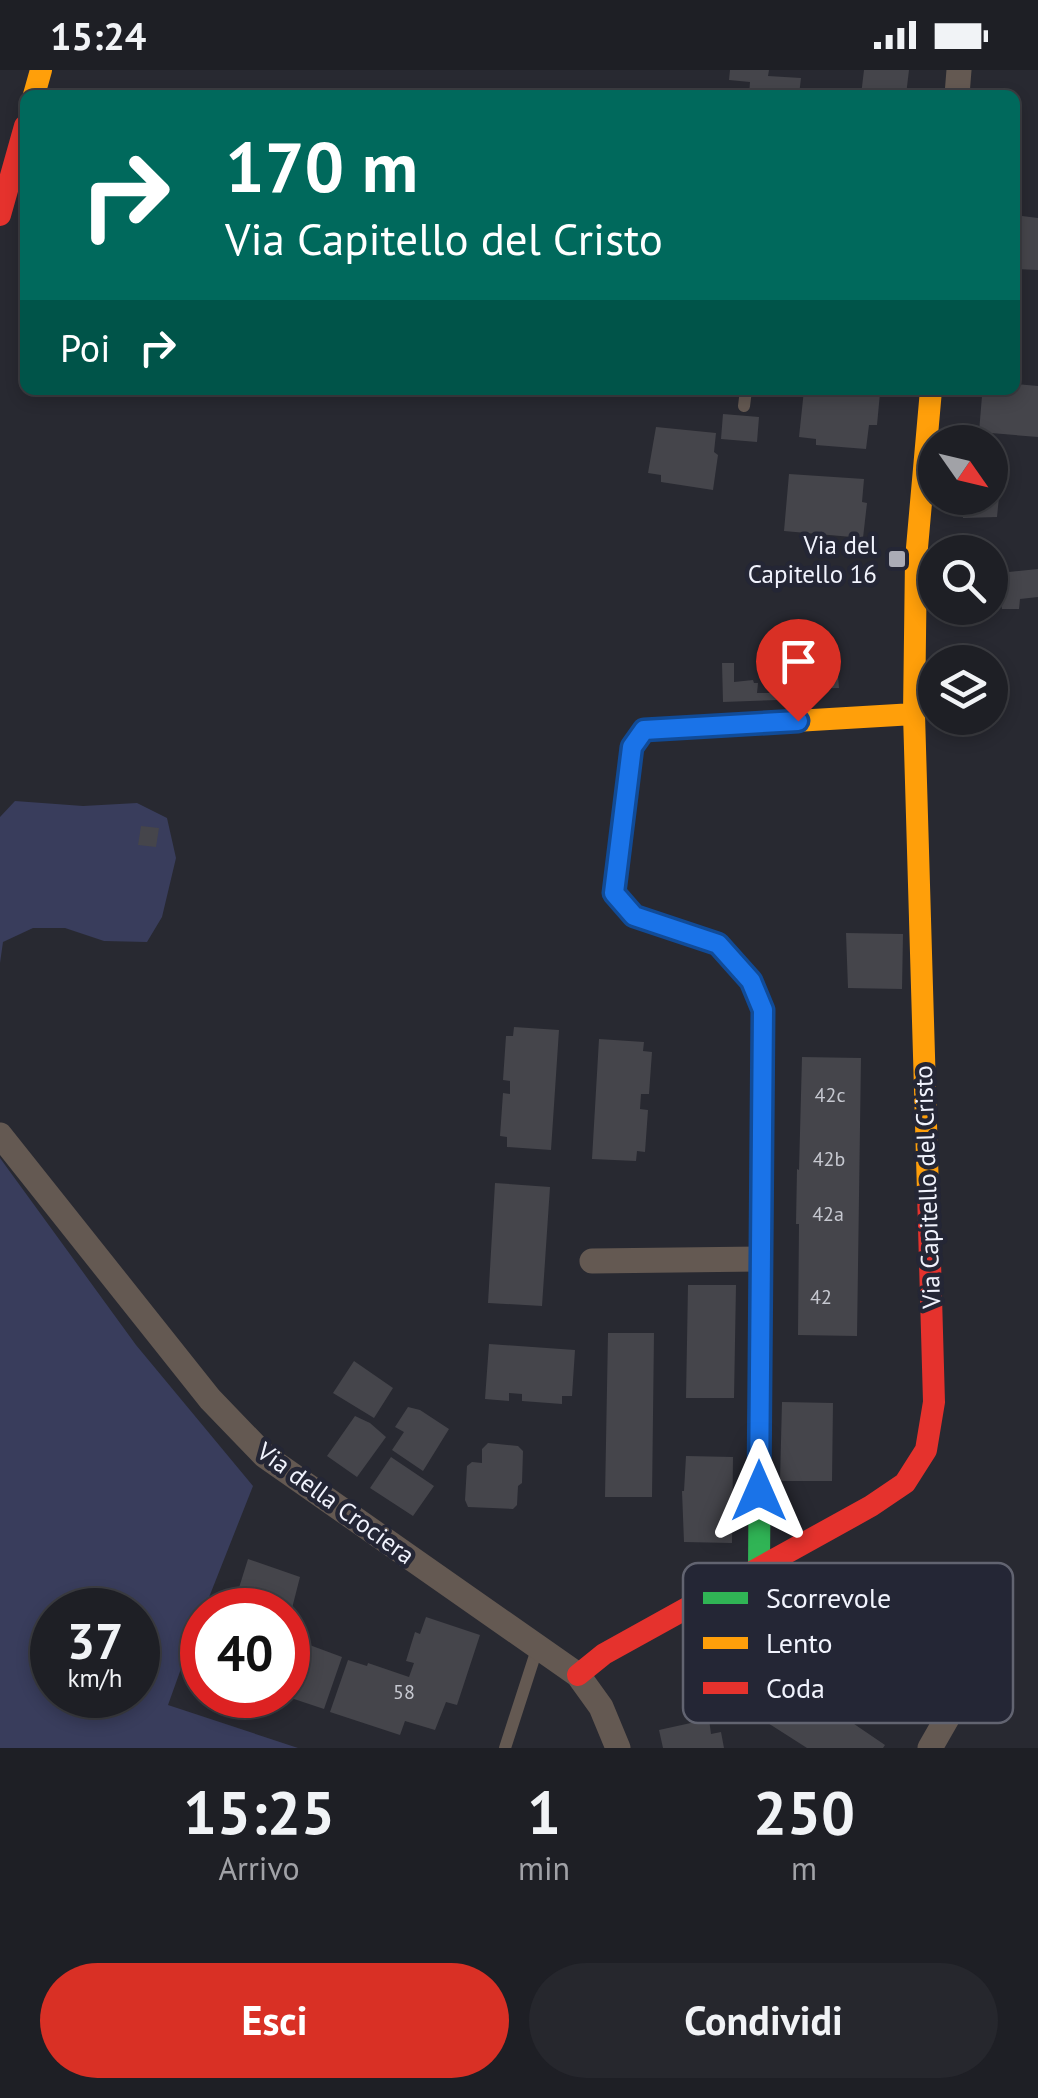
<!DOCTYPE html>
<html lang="it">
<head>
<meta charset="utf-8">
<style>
	:root { --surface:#1e1f25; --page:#26272d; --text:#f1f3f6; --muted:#a1a2a7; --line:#3c3d42; --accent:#d93025 }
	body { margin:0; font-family:"PT Sans",sans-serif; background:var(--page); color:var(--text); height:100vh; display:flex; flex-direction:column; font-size:38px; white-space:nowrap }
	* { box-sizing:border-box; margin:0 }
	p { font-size:32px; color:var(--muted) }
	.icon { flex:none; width:55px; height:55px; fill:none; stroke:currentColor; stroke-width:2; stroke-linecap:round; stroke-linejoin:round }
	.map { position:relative; height:1678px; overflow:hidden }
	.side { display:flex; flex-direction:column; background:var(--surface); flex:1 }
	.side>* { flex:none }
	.guide { position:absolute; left:20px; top:20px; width:1000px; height:305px; border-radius:15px; box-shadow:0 5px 15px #0003,0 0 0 2px var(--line); background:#00695c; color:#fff; overflow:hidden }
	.needle { width:65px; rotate:124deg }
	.fabs { position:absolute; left:918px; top:355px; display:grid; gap:20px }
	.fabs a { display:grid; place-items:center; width:90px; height:90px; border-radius:50%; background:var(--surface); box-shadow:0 5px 15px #0003,0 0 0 2px var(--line); font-size:50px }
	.speed { position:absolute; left:30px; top:1518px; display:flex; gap:20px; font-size:50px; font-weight:700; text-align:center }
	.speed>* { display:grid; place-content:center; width:130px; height:130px; border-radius:50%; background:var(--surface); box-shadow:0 5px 15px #0003,0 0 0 2px var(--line); line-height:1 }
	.speed small { font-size:25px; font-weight:400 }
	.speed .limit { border:15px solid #d22; background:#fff; color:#111 }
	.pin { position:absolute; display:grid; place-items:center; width:85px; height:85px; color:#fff; margin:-102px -42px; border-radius:50% 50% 50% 0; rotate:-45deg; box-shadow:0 0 10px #0007 }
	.pin .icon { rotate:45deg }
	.me { position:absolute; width:110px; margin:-55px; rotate:0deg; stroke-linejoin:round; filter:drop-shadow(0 0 8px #0008) }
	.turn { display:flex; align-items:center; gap:35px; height:210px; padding:0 40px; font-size:45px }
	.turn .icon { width:130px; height:130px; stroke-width:2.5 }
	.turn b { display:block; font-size:70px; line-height:85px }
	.then { display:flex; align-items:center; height:95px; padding:0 40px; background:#0003; gap:20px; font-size:38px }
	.eta { display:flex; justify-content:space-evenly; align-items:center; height:170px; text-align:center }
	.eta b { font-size:60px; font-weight:700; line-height:70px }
	.primary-button { display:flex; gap:20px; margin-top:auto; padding:20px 40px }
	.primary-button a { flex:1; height:115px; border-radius:60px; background:var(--accent); color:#fff; font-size:40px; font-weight:700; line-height:115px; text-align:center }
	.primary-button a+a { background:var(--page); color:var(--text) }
	.status { display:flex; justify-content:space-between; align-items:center; height:70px; padding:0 50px; background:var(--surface); direction:ltr }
	.status svg { height:28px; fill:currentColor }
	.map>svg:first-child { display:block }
	.green { fill:#393d5c; fill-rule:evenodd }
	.building { fill:#45454b }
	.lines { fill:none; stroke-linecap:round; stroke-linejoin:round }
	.lane { stroke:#645952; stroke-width:12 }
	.street { stroke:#645952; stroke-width:25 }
	.fast { stroke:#30b455; stroke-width:22 }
	.slow { stroke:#ff9f0a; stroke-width:22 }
	.jam { stroke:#e5322d; stroke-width:22 }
	.route-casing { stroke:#114b97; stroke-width:25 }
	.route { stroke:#1a73e8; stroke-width:18 }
	.poi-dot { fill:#abacb6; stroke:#242635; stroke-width:4 }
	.labels { text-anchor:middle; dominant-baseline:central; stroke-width:9; stroke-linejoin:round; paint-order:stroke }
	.number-label { font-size:20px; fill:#c6c8d0 }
	.poi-label { font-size:25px; fill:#f1f3fd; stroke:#242635; text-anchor:end }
	.street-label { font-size:25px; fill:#f1f3fd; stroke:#242635 }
	.key { fill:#242635; stroke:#626471; stroke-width:2.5 }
	.key-label { font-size:28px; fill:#f1f3fd }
</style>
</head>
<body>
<div class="status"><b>15:24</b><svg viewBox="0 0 49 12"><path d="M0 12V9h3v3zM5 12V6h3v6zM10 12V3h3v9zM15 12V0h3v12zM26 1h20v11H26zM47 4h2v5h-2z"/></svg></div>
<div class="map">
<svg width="1038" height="1678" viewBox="0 0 1038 1678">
	<rect width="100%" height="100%" fill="#282931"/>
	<path class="green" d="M 15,731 L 83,736 L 137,733 L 167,748 L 176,788 L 162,847 L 147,872 L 104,871 L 65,858 L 33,858 L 3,872 L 0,893 L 0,747 Z
		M 0,1088 L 136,1275 L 253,1416 L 204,1540 L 202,1540 L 168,1635 L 298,1678 L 0,1678 ZM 52,1540 L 138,1540 L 138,1625 L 52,1625 Z"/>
	<path class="building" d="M 730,0 L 769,0 L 768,6 L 801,8 L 799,25 L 749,25 L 750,12 L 729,10 Z
		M 864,0 L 909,0 L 906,25 L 861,25 Z
		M 1015,145 L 1038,148 L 1038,200 L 1015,199 Z
		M 1015,314 L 1038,316 L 1038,367 L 979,362 L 982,326 L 993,326 L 994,320 L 1015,320 Z
		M 804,320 L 852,320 L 880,323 L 877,355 L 869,355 L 866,379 L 816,375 L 816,369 L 799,367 Z
		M 723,344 L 759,347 L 757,372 L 721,369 Z
		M 656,357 L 716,363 L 714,382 L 718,385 L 713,420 L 661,412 L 661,405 L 648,403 Z
		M 789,404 L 864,409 L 862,432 L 867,433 L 863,468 L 784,461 Z
		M 990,417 L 1000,417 L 997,447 L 963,448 L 964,428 L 990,428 Z
		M 1038,499 L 1038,527 L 1020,529 L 1019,539 L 1002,539 L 1000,528 L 990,528 L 990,504 Z
		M 835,571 L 839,618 L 792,619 L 792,588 L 795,587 L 795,572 Z
		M 722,593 L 734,593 L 734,612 L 753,610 L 754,613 L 758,613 L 757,623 L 777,623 L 778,630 L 723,632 Z
		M 141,756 L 159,758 L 156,777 L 138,775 Z
		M 846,863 L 903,864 L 902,919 L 848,918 Z
		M 514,957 L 559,960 L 551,1080 L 507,1077 L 507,1067 L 500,1066 L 503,1023 L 510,1024 L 510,1011 L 503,1010 L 506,966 L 513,966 Z
		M 599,969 L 644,972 L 643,981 L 652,982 L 649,1024 L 641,1024 L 640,1039 L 648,1040 L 645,1082 L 637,1081 L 636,1091 L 592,1089 Z
		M 802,987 L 861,988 L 857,1266 L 798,1265 L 799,1154 L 796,1154 L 797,1099 L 799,1100 Z
		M 495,1113 L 550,1117 L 542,1236 L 488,1233 Z
		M 688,1215 L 736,1215 L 734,1328 L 686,1328 Z
		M 608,1263 L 654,1263 L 652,1427 L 605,1427 Z
		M 489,1274 L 575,1280 L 572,1326 L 562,1326 L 562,1334 L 522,1331 L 522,1324 L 509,1323 L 509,1331 L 485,1329 Z
		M 354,1291 L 393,1318 L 374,1348 L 333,1323 Z
		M 782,1332 L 833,1333 L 832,1411 L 780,1411 Z
		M 408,1337 L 420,1340 L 449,1359 L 423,1401 L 392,1380 L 404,1362 L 395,1357 Z
		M 355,1346 L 370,1353 L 386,1367 L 357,1407 L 327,1386 Z
		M 488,1373 L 518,1376 L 523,1381 L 522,1413 L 518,1416 L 517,1435 L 513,1439 L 468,1437 L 465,1430 L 467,1396 L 472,1392 L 482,1393 L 482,1379 Z
		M 686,1386 L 733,1387 L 732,1473 L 684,1472 L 682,1421 L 684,1421 Z
		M 391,1387 L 434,1416 L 413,1446 L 370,1418 Z
		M 248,1489 L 300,1507 L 289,1550 L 288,1540 L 232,1540 Z
		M 426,1547 L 480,1565 L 457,1635 L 446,1632 L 435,1660 L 405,1651 L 400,1665 L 330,1642 L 348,1590 L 367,1596 L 368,1593 L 409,1607 L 414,1593 L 406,1591 L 415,1562 L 420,1564 Z
		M 288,1567 L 342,1587 L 324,1639 L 288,1627 Z
		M 762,1605 L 830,1649 L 835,1641 L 885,1675 L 883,1678 L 807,1678 L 732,1630 L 741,1615 L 752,1621 Z
		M 709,1649 L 711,1664 L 721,1662 L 724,1678 L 663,1678 L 659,1660 Z"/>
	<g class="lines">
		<path class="lane" d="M 744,336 L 746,320
			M 505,1678 L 538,1576"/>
		<path class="street" d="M 957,25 L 959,0
			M 0,1065 L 210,1329 L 265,1386 L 578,1605 L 601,1637 L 618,1678
			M 592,1191 L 760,1189
			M 930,1678 L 969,1610"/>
		<path class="fast" d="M 619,829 L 633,846 L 717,874 L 751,911 L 763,941 L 759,1498"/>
		<path class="slow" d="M 34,25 L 41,0
			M 619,829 L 614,823 L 632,677 L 644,660 L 914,644
			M 928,1122 L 914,644 L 916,489 L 931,320"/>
		<path class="jam" d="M 0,145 L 25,56
			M 578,1605 L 604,1584 L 871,1436 L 905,1413 L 926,1380 L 934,1332 L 928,1122"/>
	</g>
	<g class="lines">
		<defs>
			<path id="route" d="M 759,1421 L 763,940 L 751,911 L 718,874 L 634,846 L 614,823 L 632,677 L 644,660 L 798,651"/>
		</defs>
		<use href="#route" class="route-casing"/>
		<use href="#route" class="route"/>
	</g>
	<rect class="poi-dot" x="887" y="479" width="20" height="20" rx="5"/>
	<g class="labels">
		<g class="number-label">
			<text x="830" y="1025">42c</text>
			<text x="829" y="1089">42b</text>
			<text x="828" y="1144">42a</text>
			<text x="821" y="1227">42</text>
			<text x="404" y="1622">58</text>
		</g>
		<g class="poi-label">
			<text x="877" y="475">Via del<tspan x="877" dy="29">Capitello 16</tspan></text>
		</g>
		<g class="street-label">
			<text transform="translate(927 1117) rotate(-92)">Via Capitello del Cristo</text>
			<text transform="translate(336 1433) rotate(36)">Via della Crociera</text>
		</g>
	</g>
	<rect x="683" y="1493" width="330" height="160" rx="15" class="key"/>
	<rect x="703" y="1522" width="45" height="12" fill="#30b455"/>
	<rect x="703" y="1567" width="45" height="12" fill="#ff9f0a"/>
	<rect x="703" y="1612" width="45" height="12" fill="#e5322d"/>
	<g class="key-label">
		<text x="766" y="1538">Scorrevole</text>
		<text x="766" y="1583">Lento</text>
		<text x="766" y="1628">Coda</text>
	</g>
</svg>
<div class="fabs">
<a><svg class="needle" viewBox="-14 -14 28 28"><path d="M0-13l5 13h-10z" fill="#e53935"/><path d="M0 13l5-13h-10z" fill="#a1a2a7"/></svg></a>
<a><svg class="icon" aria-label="search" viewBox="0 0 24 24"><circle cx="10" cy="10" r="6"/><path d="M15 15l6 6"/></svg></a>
<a><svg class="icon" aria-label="layers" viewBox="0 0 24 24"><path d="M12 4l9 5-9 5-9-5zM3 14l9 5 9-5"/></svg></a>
</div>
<div class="speed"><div>37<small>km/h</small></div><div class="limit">40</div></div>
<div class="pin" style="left:798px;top:651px;background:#d93025"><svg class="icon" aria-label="arrive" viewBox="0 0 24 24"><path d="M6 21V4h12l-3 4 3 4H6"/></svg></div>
<svg class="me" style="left:759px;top:1421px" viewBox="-20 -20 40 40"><path d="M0-17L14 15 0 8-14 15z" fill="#1a73e8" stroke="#fff" stroke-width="4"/></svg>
<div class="guide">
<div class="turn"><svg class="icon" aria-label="right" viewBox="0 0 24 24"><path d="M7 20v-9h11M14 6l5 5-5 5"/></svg><div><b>170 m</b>Via Capitello del Cristo</div></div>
<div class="then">Poi<svg class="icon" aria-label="right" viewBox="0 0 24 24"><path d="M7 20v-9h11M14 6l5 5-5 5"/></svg></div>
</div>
</div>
<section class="side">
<div class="eta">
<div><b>15:25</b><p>Arrivo</p></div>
<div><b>1</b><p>min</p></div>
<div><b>250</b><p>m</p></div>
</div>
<div class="primary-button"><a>Esci</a><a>Condividi</a></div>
</section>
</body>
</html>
